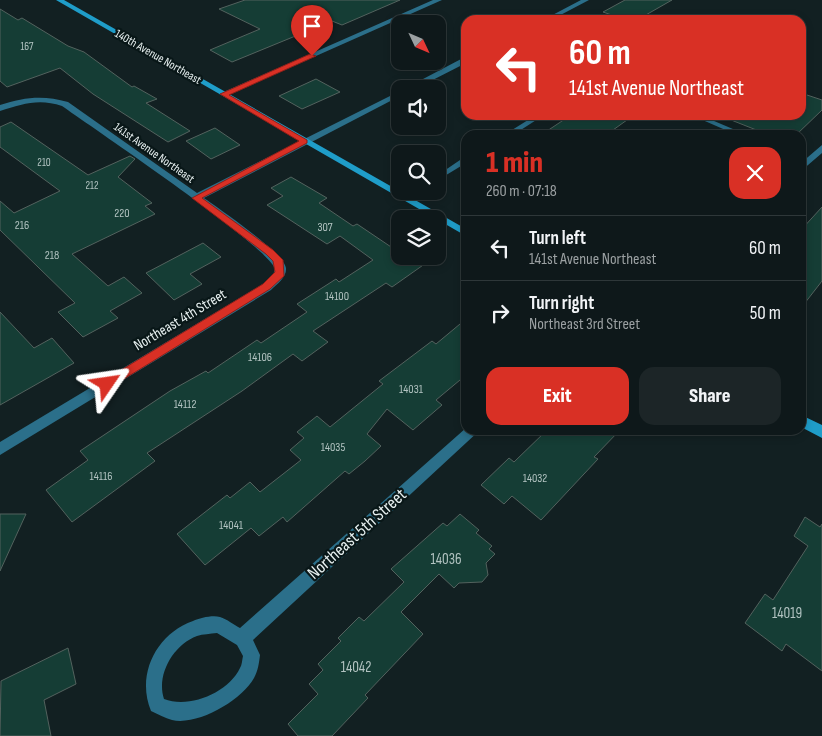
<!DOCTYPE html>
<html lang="en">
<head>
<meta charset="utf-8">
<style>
	:root { --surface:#0e181a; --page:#1c2527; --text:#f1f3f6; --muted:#9ba0a2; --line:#2e3739; --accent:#d93025 }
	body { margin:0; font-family:"Sofia Sans Condensed",sans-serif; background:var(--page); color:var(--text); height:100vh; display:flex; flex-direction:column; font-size:19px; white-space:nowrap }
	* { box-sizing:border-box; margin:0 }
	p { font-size:16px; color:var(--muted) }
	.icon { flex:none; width:28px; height:28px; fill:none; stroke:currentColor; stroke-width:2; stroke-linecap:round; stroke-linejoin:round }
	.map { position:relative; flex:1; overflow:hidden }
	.side { position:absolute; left:461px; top:130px; width:345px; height:305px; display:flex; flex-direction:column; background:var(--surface); border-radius:15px; box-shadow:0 2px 8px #0003,0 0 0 1px var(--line) }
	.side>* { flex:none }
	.guide { position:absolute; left:461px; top:15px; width:345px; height:105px; border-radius:15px; box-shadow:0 2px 8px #0003,0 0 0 1px var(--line); background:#d93025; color:#fff; overflow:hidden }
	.needle { width:32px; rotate:134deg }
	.fabs { position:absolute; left:391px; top:15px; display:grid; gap:10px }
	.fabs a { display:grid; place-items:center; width:55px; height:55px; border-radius:10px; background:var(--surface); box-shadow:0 2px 8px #0003,0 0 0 1px var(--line); font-size:25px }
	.pin { position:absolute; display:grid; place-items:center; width:42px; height:42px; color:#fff; margin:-51px -21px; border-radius:50% 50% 50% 0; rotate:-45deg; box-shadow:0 0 5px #0007 }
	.pin .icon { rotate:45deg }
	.me { position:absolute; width:55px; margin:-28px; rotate:58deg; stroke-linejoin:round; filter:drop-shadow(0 0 4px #0008) }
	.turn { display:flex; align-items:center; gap:18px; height:105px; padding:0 25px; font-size:22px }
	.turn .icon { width:65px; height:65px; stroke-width:2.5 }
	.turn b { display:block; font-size:35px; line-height:42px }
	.round { display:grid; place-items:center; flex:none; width:52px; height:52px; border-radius:15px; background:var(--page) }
	.summary { display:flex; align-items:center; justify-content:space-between; height:85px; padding:0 25px }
	h1 { font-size:30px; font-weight:800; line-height:38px; color:var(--accent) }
	.cta { display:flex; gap:10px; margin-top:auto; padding:10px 25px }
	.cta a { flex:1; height:58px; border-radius:15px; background:var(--accent); color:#fff; font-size:20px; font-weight:800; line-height:58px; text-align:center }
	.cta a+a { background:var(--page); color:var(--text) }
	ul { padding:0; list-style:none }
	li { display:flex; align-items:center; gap:15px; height:65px; padding:0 25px; border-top:1px solid var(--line) }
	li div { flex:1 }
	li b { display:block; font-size:19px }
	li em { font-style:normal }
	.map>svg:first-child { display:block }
	.building { fill:#153d35; stroke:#53625e }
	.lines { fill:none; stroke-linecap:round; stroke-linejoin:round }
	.lane { fill:#2b6f8a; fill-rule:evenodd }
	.street { fill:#2b6f8a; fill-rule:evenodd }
	.secondary { fill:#1f9dc9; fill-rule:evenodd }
	.route { fill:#d93025; stroke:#8d1f18 }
	.labels { text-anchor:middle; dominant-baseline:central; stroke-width:4.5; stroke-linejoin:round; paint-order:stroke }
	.far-number-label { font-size:11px; fill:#b2c3c1 }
	.far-street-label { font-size:12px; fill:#e7f0f0; stroke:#091718 }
	.number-label { font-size:12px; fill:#b2c3c1 }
	.street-label { font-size:15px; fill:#e7f0f0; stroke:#091718 }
	.near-number-label { font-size:15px; fill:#b2c3c1 }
	.near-street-label { font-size:18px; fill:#e7f0f0; stroke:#091718 }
</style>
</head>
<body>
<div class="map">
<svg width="822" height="736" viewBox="0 0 822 736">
	<rect width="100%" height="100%" fill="#122022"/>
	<path class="building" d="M 245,0 L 400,0 L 342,25 L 332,21 L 232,62 L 210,50 L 260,29 L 219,9 Z
		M 625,0 L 672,0 L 637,20 L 626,20 L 603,12 Z
		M 0,9 L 18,20 L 22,18 L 68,46 L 84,52 L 132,87 L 134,86 L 157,99 L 146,103 L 190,131 L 168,142 L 93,94 L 60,68 L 7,87 L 0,81 Z
		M 316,79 L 340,92 L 302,109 L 279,96 Z
		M 801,93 L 822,100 L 822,110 L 796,135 L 769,135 L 721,116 L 801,115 Z
		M 571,115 L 634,115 L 606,135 L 541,135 Z
		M 11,122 L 88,175 L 130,156 L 135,159 L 118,177 L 152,203 L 145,206 L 155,214 L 72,254 L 108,286 L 124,277 L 142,293 L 110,311 L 118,318 L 83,337 L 58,312 L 75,303 L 0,230 L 0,201 L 14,213 L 60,191 L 0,147 L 0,127 Z
		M 215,128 L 240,145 L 211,159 L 186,141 Z
		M 291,177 L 327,198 L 319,203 L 353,226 L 357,224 L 400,253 L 400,256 L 436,256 L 392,287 L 386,283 L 313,331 L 328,342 L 302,361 L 293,354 L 242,391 L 147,453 L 155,461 L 72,522 L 46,490 L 88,460 L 80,451 L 170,391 L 206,371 L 208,373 L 257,340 L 261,343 L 307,312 L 297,304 L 336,279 L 339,282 L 373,260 L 340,236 L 327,244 L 267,205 L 283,196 L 271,188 Z
		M 822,207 L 822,281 L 801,308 L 801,230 Z
		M 203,243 L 221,257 L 190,274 L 202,284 L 174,300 L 146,273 Z
		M 0,312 L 34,348 L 52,338 L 74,363 L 0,405 Z
		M 466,319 L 466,375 L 436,400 L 442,405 L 413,430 L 387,409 L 367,434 L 381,446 L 365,461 L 349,474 L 345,471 L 287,522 L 283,517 L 259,536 L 251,528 L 205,565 L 177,534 L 227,495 L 230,498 L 250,482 L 260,492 L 301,460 L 290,450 L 304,438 L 297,432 L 317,416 L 330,427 L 383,384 L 379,381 L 432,341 L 436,344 Z
		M 547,430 L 620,430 L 594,457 L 598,459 L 541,520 L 512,496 L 504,504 L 481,485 L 509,458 L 514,462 Z
		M 0,514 L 26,514 L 0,571 Z
		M 460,514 L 479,530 L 476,533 L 492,546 L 489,549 L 495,554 L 486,563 L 488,575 L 482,582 L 459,583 L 454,588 L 439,574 L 401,612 L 423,634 L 365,695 L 368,698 L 332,736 L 298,736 L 288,724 L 318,694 L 309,684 L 323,670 L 318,664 L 341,641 L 338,638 L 359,617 L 364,621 L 404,582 L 391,569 L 443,523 L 447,526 Z
		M 805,517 L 820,527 L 822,524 L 822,671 L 786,644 L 782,651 L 745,623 L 765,594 L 773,600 L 808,546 L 794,536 Z
		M 68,648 L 76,684 L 44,700 L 51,736 L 0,736 L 1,681 Z"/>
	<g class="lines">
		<path class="lane" d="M 536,115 L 544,115 L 513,135 L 504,135 Z
			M 691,115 L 700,115 L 747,135 L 737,135 Z
			M 463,158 L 466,158 L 466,163 L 438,180 L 438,175 Z
			M 410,191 L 420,191 L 408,200 L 402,200 L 402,196 Z"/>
		<path class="street" d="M 433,0 L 442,0 L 226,96 L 219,94 Z
			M 581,0 L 589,0 L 551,20 L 543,20 Z
			M 463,58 L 466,58 L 466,63 L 415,89 L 404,89 Z
			M 400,91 L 400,96 L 204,198 C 218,208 284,253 286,268 C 287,277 277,284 271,290 L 0,455 L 0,442 L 263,284 L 273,275 L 275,269 C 268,246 93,128 62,106 C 39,98 22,104 0,111 L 0,105 C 24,97 44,95 68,102 L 197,193 Z
			M 822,145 L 822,153 L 801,171 L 801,163 Z
			M 466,428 L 466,430 L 480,430 L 253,640 L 260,655 C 259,663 258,671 254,678 C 242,700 198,726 172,720 C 165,718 158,714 151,711 C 136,675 156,634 193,621 C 200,618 212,615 220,617 C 227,619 234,625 240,628 ZM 217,633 L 237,645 L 243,656 C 242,660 242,665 240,668 C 228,693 189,709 164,699 C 156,675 173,645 197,636 C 203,634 210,634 217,633 Z"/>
		<path class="secondary" d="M 56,0 L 64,0 L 466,229 L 466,236 Z
			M 801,415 L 822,425 L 822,438 L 801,427 Z"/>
	</g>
	<path class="route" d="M 310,54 L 316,56 L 229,95 L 307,140 L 307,143 L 202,198 L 273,250 L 283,260 L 284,276 L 270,289 L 111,387 L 103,387 L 103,381 L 263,284 L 275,272 L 273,261 L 266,254 L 192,198 L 299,141 L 220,94 Z"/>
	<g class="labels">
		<g class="far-number-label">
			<text x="27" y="46">167</text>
			<text x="44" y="162">210</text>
			<text x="92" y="185">212</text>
		</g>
		<g class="far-street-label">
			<text transform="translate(158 57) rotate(30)">140th Avenue Northeast</text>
			<text transform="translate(154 153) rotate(35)">141st Avenue Northeast</text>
		</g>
		<g class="number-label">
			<text x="122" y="213">220</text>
			<text x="22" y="225">216</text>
			<text x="325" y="227">307</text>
			<text x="52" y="255">218</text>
			<text x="337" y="296">14100</text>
			<text x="260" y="357">14106</text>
			<text x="411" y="389">14031</text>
			<text x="185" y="404">14112</text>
			<text x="333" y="447">14035</text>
			<text x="101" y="476">14116</text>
			<text x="535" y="478">14032</text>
			<text x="231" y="525">14041</text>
		</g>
		<g class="street-label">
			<text transform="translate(180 320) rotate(-31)">Northeast 4th Street</text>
		</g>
		<g class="near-number-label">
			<text x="446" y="559">14036</text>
			<text x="787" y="613">14019</text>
			<text x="356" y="667">14042</text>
		</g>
		<g class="near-street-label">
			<text transform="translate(357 534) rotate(-42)">Northeast 5th Street</text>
		</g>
	</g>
</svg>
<div class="fabs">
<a><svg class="needle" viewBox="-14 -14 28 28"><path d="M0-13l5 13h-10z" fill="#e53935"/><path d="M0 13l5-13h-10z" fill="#9ba0a2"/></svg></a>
<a><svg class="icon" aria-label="sound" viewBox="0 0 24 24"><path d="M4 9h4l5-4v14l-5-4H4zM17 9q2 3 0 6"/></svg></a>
<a><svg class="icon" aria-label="search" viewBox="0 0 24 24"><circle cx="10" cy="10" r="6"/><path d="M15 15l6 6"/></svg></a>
<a><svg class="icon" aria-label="layers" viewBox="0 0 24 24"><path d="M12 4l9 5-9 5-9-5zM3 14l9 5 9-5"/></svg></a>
</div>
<div class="pin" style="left:312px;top:56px;background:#d93025"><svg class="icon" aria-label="arrive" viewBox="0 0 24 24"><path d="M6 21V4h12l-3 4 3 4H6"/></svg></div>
<svg class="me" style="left:107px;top:384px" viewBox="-20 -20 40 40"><path d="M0-17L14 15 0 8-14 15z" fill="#d93025" stroke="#fff" stroke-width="4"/></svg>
<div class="guide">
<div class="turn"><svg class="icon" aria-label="left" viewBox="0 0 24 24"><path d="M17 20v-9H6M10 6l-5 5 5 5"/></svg><div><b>60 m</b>141st Avenue Northeast</div></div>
</div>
<section class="side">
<div class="summary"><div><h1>1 min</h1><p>260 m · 07:18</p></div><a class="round" style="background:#d93025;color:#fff"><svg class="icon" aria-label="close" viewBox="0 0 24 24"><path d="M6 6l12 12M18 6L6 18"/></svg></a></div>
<ul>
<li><svg class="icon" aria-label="left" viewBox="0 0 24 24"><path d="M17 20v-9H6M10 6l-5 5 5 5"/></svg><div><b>Turn left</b><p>141st Avenue Northeast</p></div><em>60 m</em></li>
<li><svg class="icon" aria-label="right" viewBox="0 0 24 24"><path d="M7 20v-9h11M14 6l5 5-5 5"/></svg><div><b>Turn right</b><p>Northeast 3rd Street</p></div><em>50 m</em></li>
</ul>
<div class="cta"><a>Exit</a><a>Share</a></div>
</section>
</div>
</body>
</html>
